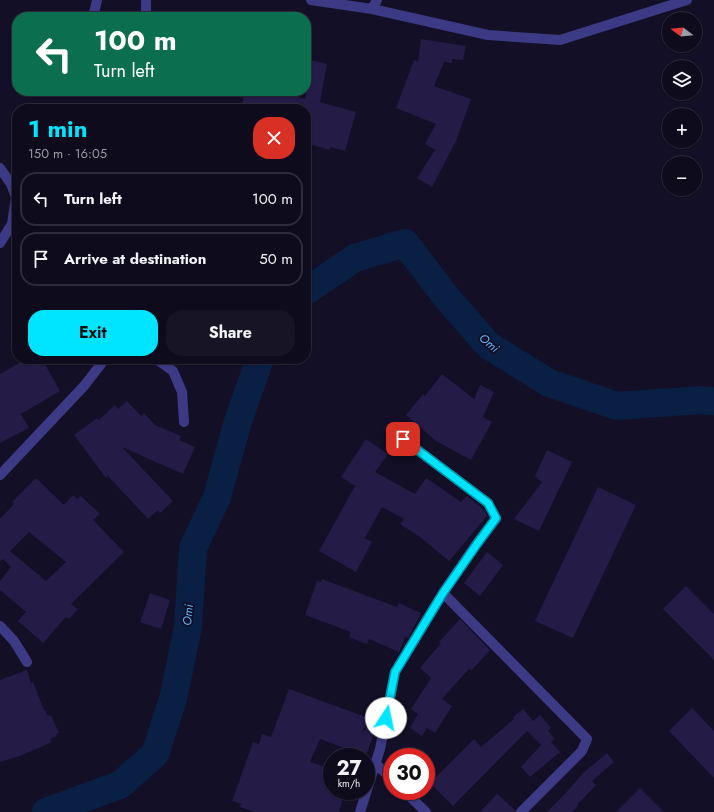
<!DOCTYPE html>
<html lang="en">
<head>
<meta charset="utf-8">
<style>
	:root { --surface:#0e0b1c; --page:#171425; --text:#f1f3f6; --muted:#9b9ba3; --line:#2e2b3b; --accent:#00e5ff }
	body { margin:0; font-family:Jost,sans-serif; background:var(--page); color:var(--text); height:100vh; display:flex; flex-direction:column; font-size:15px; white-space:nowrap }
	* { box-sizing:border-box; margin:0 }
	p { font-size:13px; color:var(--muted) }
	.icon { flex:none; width:22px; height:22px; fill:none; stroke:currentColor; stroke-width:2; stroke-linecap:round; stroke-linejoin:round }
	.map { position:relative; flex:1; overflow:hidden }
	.side { position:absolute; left:12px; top:104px; width:299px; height:260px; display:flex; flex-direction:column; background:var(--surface); border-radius:16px; box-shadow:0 1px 3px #0004,0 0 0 1px var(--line) }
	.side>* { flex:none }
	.top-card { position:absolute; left:12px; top:12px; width:299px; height:84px; border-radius:16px; box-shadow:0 1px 3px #0004,0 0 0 1px var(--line); background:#0b6e4f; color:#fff; overflow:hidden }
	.needle { width:26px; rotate:286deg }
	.fabs { position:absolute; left:662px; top:12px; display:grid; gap:8px }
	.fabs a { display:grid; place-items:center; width:40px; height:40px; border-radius:50%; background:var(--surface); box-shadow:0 1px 3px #0004,0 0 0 1px var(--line); font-size:20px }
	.speed { position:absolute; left:323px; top:748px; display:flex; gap:8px; font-size:20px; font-weight:700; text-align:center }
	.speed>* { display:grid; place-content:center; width:52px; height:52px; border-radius:50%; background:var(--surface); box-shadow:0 1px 3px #0004,0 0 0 1px var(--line); line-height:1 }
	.speed small { font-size:10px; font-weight:400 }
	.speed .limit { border:6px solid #d22; background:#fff; color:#111 }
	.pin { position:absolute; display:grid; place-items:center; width:34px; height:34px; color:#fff; margin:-17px; border-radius:8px; box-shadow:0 2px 6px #0006 }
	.me { position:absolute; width:44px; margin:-22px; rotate:11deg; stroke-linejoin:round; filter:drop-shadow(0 0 3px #0008) }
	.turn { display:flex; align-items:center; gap:14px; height:84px; padding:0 16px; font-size:18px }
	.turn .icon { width:52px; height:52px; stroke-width:2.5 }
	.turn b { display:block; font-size:28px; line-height:34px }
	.round { display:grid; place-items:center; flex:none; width:42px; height:42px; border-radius:16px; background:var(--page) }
	.headline { display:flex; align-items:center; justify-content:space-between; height:68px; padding:0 16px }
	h1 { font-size:24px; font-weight:700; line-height:30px; color:var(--accent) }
	.primary-button { display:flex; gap:8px; margin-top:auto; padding:8px 16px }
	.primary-button a { flex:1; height:46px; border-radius:16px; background:var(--accent); color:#111; font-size:16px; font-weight:700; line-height:46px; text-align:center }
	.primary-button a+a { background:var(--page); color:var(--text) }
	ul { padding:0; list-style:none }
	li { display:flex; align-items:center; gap:12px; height:54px; margin:0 8px 6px; padding:0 8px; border:2px solid var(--line); border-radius:16px }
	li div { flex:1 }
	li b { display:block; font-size:15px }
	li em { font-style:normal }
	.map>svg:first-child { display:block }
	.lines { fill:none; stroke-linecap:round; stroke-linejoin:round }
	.river { stroke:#0a1f44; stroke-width:28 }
	.building { fill:#241b47; fill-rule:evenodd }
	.minor { stroke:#3d3a85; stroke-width:10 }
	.route-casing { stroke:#0095a6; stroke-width:10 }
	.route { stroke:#00e5ff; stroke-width:7 }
	.labels { text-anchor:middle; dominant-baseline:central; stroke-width:4; stroke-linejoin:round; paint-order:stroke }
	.water-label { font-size:12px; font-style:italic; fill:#62b6ff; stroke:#130f26 }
</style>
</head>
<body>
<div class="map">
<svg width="714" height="812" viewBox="0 0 714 812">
	<rect width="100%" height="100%" fill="#130f26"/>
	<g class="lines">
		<path class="river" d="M 306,291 L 355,258 L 405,243 L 447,298 L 488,345 L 549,383 L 617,406 L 700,400 L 714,401
			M 46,812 L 120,785 L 155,754 L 173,699 L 188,627 L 193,548 L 217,497 L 238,421 L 260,359"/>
	</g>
	<path class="building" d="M 421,39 L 466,46 L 463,60 L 452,59 L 452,63 L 444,62 L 434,86 L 471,99 L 456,141 L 432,187 L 417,178 L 435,150 L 425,144 L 436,124 L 396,108 L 414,60 L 418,61 Z
		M 306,59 L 327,64 L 320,102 L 356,112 L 345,151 L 330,147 L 330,150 L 306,143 L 306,109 L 241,109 L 245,91 L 270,91 L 306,99 Z
		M 26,359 L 42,359 L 60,391 L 21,414 L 29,428 L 0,443 L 0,374 Z
		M 442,374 L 474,399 L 480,385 L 494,392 L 483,417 L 492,422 L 471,460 L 436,441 L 406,415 L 423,394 L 425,396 Z
		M 127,401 L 141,416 L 144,413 L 155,425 L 181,436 L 179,440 L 195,447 L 183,474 L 122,447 L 173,501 L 160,513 L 158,510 L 148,519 L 108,476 L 106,478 L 74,435 L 97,418 L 99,420 L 115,405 L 118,409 Z
		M 366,439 L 388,454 L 375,472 L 415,494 L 426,478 L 461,502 L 467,496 L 484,510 L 487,516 L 449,561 L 420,537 L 400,524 L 404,519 L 382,507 L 365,538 L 372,542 L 356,572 L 319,551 L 355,486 L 341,477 Z
		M 547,450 L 572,462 L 539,531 L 514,519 L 542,482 L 535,476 Z
		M 36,478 L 64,505 L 73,495 L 77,499 L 81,496 L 100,514 L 93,520 L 124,552 L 71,604 L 78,609 L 69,619 L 66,617 L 43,643 L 18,621 L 26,612 L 0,590 L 0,581 L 11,567 L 3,559 L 0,561 L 0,519 L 14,504 L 12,502 ZM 29,532 L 66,562 L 46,581 L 10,551 Z
		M 598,487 L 636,505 L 573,638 L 535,621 Z
		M 487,552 L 503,565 L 480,596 L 464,583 Z
		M 322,579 L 397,607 L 399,603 L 421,613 L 408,638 L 405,637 L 399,652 L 369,639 L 367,644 L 349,637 L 351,632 L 305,615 L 317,581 L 321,582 Z
		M 686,586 L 714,614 L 714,660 L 663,609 Z
		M 150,593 L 170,600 L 161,629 L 140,622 Z
		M 460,619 L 490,650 L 471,671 L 469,669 L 442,699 L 452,706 L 435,733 L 427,728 L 422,736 L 410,728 L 418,714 L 411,709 L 431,678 L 420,668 L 441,643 L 439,642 Z
		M 27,670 L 31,683 L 33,682 L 44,710 L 45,710 L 48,716 L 51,715 L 59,733 L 56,734 L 57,736 L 50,739 L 52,742 L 20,756 L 0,762 L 0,680 Z
		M 289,689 L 369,718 L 362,733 L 380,712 L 379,720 L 367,753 L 359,750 L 358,753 L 320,739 L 310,762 L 332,769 L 332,791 L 345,791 L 339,812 L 255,812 L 240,807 L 241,804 L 232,801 L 253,742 L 259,744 L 262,734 L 271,737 Z
		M 692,708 L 714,731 L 714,778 L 669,731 Z
		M 523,709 L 533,721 L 540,715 L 551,728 L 548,731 L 555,739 L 551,742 L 560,752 L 530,777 L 521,767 L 541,745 L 527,731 L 453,806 L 430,783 L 474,739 L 481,747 L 514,719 L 513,717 Z
		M 607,753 L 614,762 L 592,781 L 596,785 L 577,805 L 578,806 L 572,812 L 547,812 L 563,796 L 584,772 Z
		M 640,788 L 664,812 L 616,812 Z
		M 497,794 L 515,810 L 515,812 L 480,812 Z"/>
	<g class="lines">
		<path class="minor" d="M 146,0 L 146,17
			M 311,0 L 372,9 L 488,35 L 560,40 L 687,0
			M 372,9 L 377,0
			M 93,17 L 97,0
			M 0,168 L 11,184 L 16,197 L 12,224 L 17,229
			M 0,243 L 12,224
			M 156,359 L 173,371 L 182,392 L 184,422
			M 0,475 L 84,386 L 105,359
			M 443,593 L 587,739 L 582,751 L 521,812
			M 0,626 L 14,641 L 27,662
			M 376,764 L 392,779
			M 404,791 L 426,812
			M 360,812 L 380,749 L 395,672 L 443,593 L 477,543 L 496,519 L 488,503 L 403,439"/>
	</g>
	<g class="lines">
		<defs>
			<path id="route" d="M 386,718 L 395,672 L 443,593 L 477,544 L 496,518 L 488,503 L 403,439"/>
		</defs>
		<use href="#route" class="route-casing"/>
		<use href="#route" class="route"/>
	</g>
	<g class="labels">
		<g class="water-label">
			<text transform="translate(489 343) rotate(41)">Omi</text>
			<text transform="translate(188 615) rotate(-85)">Omi</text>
		</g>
	</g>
</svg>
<div class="fabs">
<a><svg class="needle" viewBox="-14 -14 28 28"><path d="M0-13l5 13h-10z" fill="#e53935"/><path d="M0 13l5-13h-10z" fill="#9b9ba3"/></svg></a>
<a><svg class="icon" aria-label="layers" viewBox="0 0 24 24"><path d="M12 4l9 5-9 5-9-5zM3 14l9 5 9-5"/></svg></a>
<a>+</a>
<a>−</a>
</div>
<div class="speed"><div>27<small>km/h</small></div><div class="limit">30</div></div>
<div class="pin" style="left:403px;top:439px;background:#d93025"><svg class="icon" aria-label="arrive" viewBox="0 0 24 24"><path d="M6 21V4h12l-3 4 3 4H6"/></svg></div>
<svg class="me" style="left:386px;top:718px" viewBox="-20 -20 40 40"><circle r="19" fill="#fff"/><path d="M0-13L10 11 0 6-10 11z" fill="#00e5ff"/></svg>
<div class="top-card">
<div class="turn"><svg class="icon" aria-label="left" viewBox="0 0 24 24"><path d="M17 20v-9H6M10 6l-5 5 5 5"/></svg><div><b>100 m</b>Turn left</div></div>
</div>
<section class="side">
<div class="headline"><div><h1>1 min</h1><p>150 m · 16:05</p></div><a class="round" style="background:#d93025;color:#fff"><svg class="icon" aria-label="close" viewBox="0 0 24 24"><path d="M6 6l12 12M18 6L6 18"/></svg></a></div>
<ul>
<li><svg class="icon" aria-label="left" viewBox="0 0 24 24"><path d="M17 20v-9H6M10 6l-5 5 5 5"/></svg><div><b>Turn left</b></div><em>100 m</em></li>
<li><svg class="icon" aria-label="arrive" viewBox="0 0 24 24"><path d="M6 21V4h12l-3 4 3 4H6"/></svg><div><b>Arrive at destination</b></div><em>50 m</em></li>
</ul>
<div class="primary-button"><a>Exit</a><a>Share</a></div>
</section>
</div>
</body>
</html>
